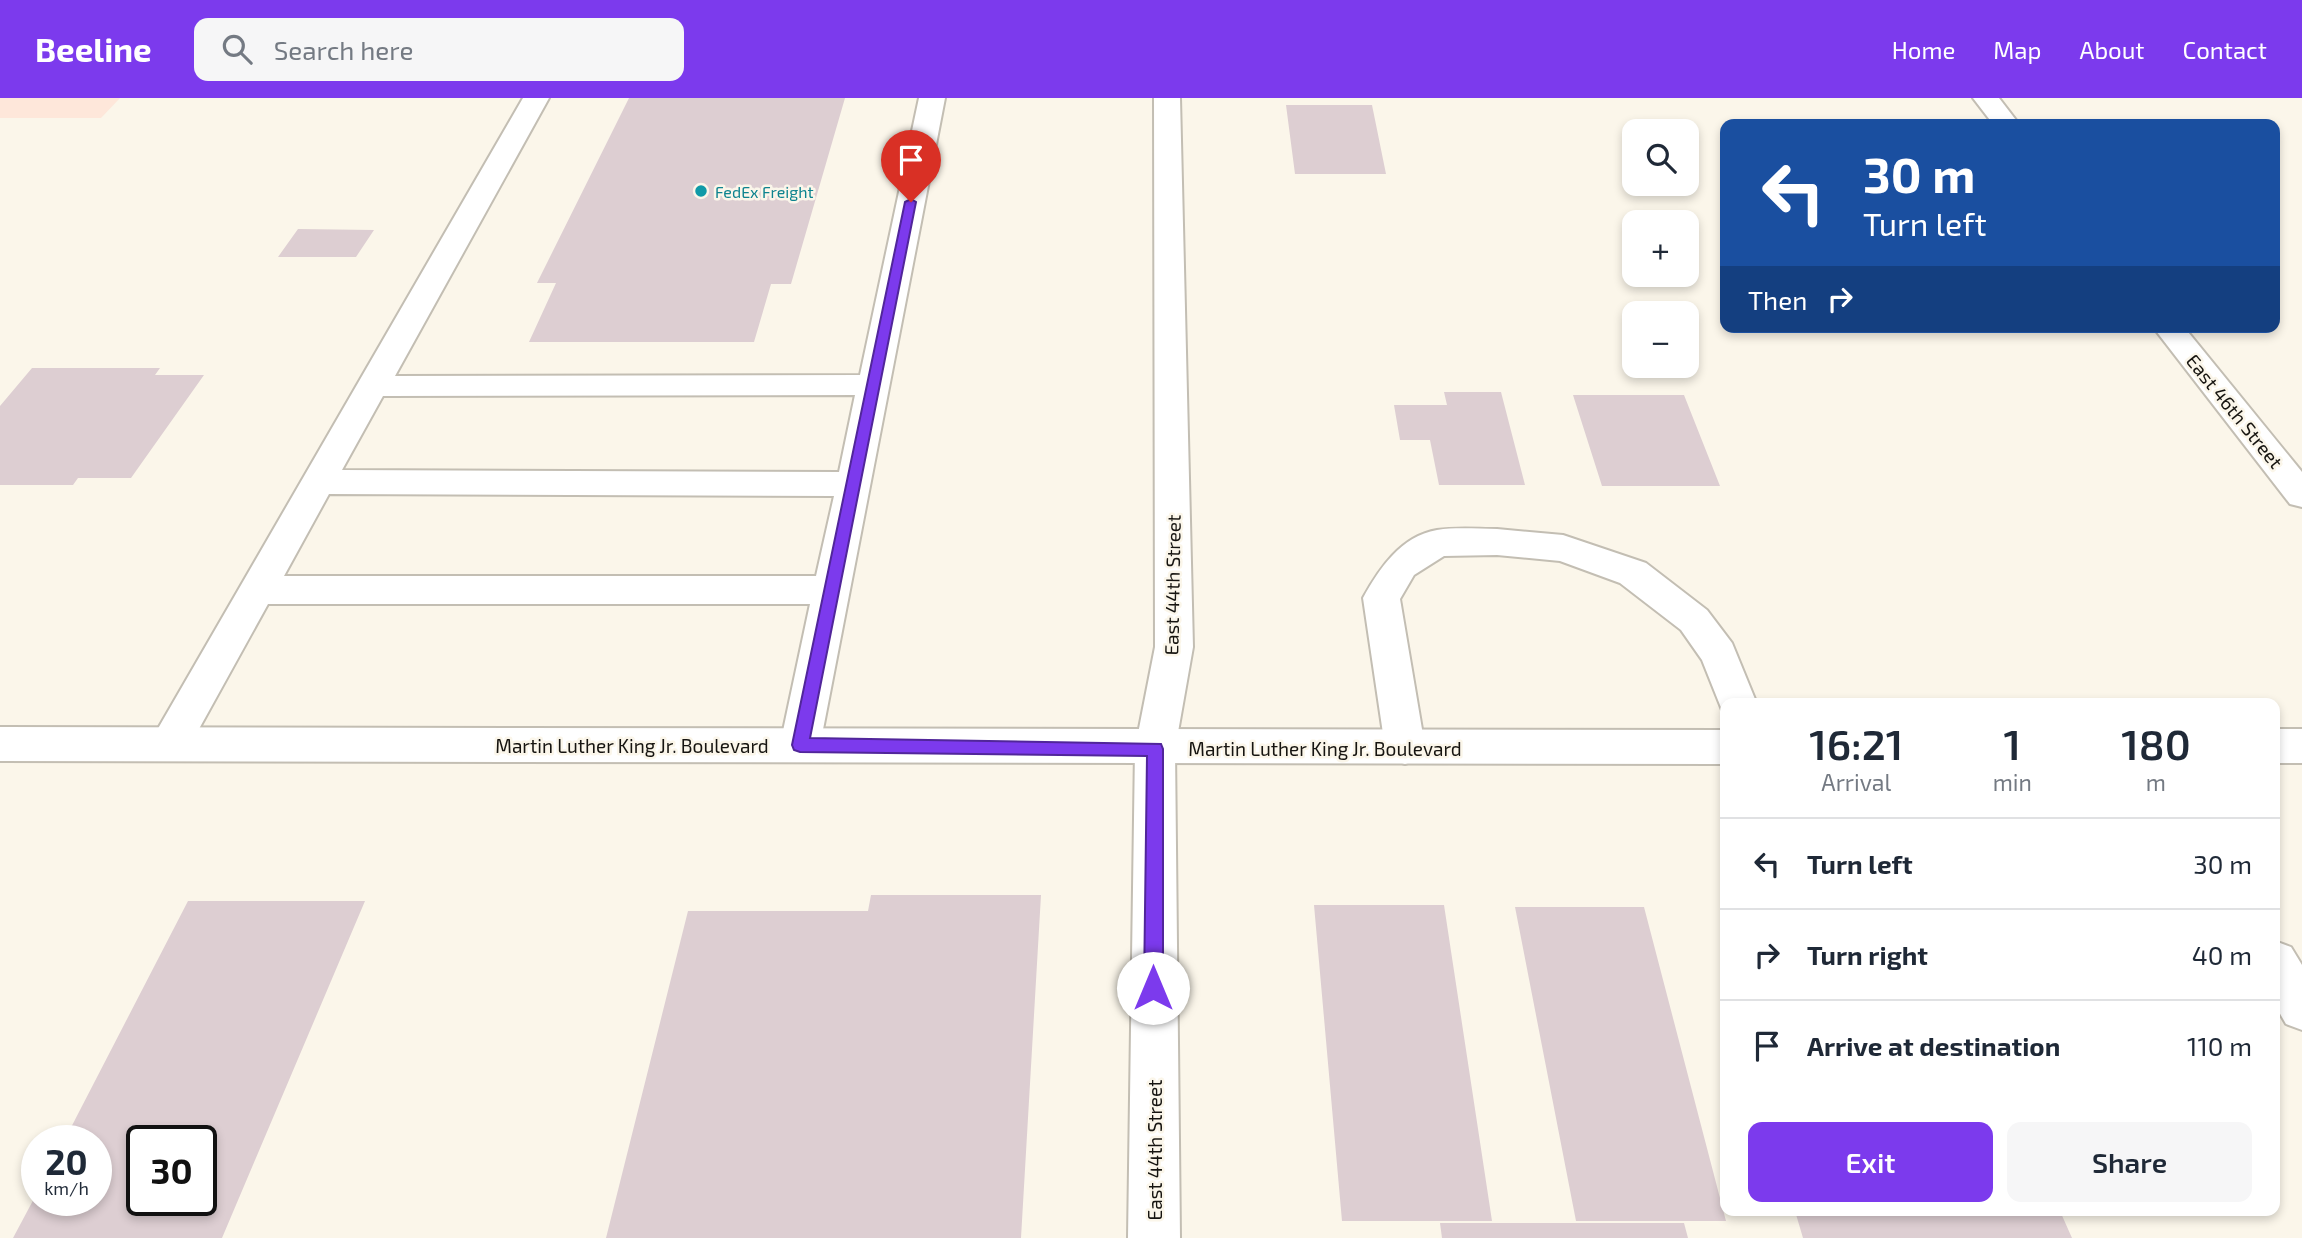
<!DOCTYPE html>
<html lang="en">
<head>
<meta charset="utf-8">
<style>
	:root { --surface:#fff; --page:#f6f6f7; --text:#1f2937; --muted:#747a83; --line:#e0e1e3; --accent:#7c3aed }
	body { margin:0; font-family:"Exo 2",sans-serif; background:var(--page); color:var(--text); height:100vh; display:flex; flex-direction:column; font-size:26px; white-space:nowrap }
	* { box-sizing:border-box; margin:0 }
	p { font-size:23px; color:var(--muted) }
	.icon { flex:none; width:38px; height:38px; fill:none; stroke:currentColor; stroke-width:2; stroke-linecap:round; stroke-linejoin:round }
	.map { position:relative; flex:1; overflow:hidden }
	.side { position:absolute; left:1720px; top:600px; width:560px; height:518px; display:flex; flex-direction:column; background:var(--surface); border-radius:14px; box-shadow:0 4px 10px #0003 }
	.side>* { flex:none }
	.hud { position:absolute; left:1720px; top:21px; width:560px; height:214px; border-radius:14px; box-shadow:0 4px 10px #0003; background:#1a4fa0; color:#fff; overflow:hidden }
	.buttons { position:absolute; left:1622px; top:21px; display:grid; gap:14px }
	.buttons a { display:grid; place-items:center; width:77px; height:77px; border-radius:14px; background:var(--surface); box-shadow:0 4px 10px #0003; font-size:35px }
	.speed { position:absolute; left:21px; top:1027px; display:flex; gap:14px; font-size:35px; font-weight:700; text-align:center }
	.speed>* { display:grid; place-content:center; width:91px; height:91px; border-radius:50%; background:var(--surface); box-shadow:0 4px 10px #0003; line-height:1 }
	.speed small { font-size:18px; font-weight:400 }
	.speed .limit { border:4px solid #111; border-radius:10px; background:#fff; color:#111 }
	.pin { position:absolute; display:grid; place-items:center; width:60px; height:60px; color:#fff; margin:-72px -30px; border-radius:50% 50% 50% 0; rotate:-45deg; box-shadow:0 0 7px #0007 }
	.pin .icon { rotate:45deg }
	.me { position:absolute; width:77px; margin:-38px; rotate:0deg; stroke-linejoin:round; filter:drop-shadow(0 0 5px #0008) }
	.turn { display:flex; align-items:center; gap:24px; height:147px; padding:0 28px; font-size:32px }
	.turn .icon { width:91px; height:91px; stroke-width:2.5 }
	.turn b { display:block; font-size:49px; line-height:60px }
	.then { display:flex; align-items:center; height:66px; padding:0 28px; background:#0003; gap:14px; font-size:26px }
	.eta { display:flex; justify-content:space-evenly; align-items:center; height:119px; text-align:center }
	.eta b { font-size:42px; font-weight:600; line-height:49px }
	.cta { display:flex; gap:14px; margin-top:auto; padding:14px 28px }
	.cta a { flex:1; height:80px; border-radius:14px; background:var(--accent); color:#fff; font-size:28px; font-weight:600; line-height:80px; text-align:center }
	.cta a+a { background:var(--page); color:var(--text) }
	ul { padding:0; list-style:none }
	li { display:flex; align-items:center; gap:21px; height:91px; padding:0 28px; border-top:2px solid var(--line) }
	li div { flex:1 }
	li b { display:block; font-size:26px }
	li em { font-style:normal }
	header { display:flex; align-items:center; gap:42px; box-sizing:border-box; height:98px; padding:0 35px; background:var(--accent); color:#fff }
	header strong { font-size:33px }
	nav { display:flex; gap:38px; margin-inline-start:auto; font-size:24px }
	.search { width:490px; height:63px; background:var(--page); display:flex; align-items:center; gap:18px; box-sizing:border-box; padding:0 24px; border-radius:14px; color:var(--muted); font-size:26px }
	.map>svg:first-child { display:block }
	.industrial { fill:#fee7da }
	.building { fill:#ddced2; fill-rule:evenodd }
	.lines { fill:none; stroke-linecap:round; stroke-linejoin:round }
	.minor-casing { stroke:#c3beb3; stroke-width:4 }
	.major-casing { stroke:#c3beb3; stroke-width:4 }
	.minor { fill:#fff; fill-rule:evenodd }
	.major { fill:#fff; fill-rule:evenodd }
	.route { fill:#7c3aed; stroke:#51269a; stroke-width:2 }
	.culture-dot { fill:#0f9aa8; stroke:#fbf6ea; stroke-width:2.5 }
	.labels { text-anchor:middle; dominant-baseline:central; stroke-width:5; stroke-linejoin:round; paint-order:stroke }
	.far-culture-label { font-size:16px; fill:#0d838f; stroke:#fbf6ea; text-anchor:start }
	.street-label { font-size:19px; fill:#161410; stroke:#fbf6ea }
</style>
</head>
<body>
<header>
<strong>Beeline</strong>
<div class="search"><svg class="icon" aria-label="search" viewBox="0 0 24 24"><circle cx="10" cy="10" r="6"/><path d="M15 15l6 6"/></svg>Search here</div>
<nav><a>Home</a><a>Map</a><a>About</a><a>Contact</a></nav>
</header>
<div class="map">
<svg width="2302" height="1140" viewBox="0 0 2302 1140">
	<rect width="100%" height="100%" fill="#fbf6ea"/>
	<path class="industrial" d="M 0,0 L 120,0 L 101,20 L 0,20 Z"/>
	<path class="building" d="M 629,0 L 845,0 L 791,186 L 771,186 L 754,244 L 529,244 L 556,185 L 537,185 Z
		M 1286,7 L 1372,7 L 1386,76 L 1295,76 Z
		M 298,131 L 374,132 L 356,159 L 278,159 Z
		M 32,270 L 160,270 L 155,277 L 204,277 L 131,380 L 78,380 L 73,387 L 0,387 L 0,308 Z
		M 1444,294 L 1501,294 L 1525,387 L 1439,387 L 1430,342 L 1400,342 L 1394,307 L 1447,307 Z
		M 1573,297 L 1684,297 L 1720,388 L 1602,388 Z
		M 871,797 L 1041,797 L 1021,1140 L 606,1140 L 688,813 L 868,813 Z
		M 188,803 L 365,803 L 222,1140 L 13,1140 L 37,1095 L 37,1102 L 96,1102 L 96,1043 L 64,1043 ZM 142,1043 L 201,1043 L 201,1102 L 142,1102 Z
		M 1314,807 L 1444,807 L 1492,1123 L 1342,1123 Z
		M 1515,809 L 1644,809 L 1726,1123 L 1576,1123 Z
		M 1795,1113 L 2060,1113 L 2072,1140 L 1803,1140 Z
		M 1440,1125 L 1684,1125 L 1688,1140 L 1442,1140 Z"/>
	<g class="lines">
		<defs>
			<path id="minor" d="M 523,0 L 549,0 L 395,278 L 860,277 L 919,0 L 945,0 L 820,647 L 814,659 L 800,664 L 786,659 L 780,647 L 810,506 L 268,506 L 184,658 L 170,663 L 156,658 L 150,646 L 156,634 ZM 855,297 L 839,374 L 342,372 L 383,298 ZM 329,396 L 834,398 L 816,478 L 284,478 Z
				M 1154,0 L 1180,0 L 1193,549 L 1175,651 L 1180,1140 L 1128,1140 L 1135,651 L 1155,549 Z
				M 1973,0 L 1999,0 L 2019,26 L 1993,26 Z
				M 2153,229 L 2184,229 L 2302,374 L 2302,409 L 2290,406 Z
				M 1497,431 L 1563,437 L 1646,465 L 1707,512 L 1732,545 L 1757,606 L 1726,606 L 1724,617 L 1702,562 L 1681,532 L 1620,485 L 1560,463 L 1497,457 L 1444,458 L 1414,477 L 1400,501 L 1425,649 L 1419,661 L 1405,666 L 1391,661 L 1385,649 L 1363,500 C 1379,471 1401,438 1437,432 C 1456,429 1478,431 1497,431 Z
				M 2275,843 L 2291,849 L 2302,867 L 2302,932 L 2286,926 L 2275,907 Z"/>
			<path id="major" d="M 0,629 L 1726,632 L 1726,666 L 0,663 Z
				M 2275,631 L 2302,631 L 2302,665 L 2275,665 Z"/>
		</defs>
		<use href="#minor" class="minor-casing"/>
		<use href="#major" class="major-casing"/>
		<use href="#minor" class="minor"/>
		<use href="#major" class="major"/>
	</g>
	<path class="route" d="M 911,101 L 916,104 L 810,640 L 1161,646 L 1163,651 L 1163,890 L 1160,896 L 1153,899 L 1147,896 L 1144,890 L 1147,658 L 800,654 L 794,652 L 792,647 L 905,104 Z"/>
	<circle class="culture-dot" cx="701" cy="93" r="7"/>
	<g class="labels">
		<g class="far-culture-label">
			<text x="715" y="93">FedEx Freight</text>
		</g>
		<g class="street-label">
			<text transform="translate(2235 313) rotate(51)">East 46th Street</text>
			<text transform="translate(1172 487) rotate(-89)">East 44th Street</text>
			<text x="632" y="647">Martin Luther King Jr. Boulevard</text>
			<text x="1325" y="650">Martin Luther King Jr. Boulevard</text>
			<text transform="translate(1154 1052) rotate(-90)">East 44th Street</text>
		</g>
	</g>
</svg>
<div class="buttons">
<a><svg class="icon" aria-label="search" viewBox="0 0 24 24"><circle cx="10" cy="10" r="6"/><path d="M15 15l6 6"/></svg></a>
<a>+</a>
<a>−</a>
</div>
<div class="speed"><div>20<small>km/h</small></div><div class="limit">30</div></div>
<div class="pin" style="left:911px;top:104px;background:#d93025"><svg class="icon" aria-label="arrive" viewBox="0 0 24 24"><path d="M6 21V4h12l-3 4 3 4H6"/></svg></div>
<svg class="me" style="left:1153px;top:890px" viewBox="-20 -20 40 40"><circle r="19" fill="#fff"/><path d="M0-13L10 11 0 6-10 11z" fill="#7c3aed"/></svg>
<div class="hud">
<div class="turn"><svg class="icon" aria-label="left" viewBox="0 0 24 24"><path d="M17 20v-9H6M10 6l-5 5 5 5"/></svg><div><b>30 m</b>Turn left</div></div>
<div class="then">Then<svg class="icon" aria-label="right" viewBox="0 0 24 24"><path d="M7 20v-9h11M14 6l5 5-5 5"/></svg></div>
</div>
<section class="side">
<div class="eta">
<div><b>16:21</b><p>Arrival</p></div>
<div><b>1</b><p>min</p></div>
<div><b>180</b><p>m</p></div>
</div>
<ul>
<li><svg class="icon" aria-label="left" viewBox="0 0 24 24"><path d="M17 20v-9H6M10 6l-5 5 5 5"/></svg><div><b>Turn left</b></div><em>30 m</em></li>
<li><svg class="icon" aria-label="right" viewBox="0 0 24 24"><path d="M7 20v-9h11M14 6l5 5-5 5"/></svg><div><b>Turn right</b></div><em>40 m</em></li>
<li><svg class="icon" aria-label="arrive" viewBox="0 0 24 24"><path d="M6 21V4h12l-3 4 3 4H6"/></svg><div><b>Arrive at destination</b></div><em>110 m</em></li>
</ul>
<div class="cta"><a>Exit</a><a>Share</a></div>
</section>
</div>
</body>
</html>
